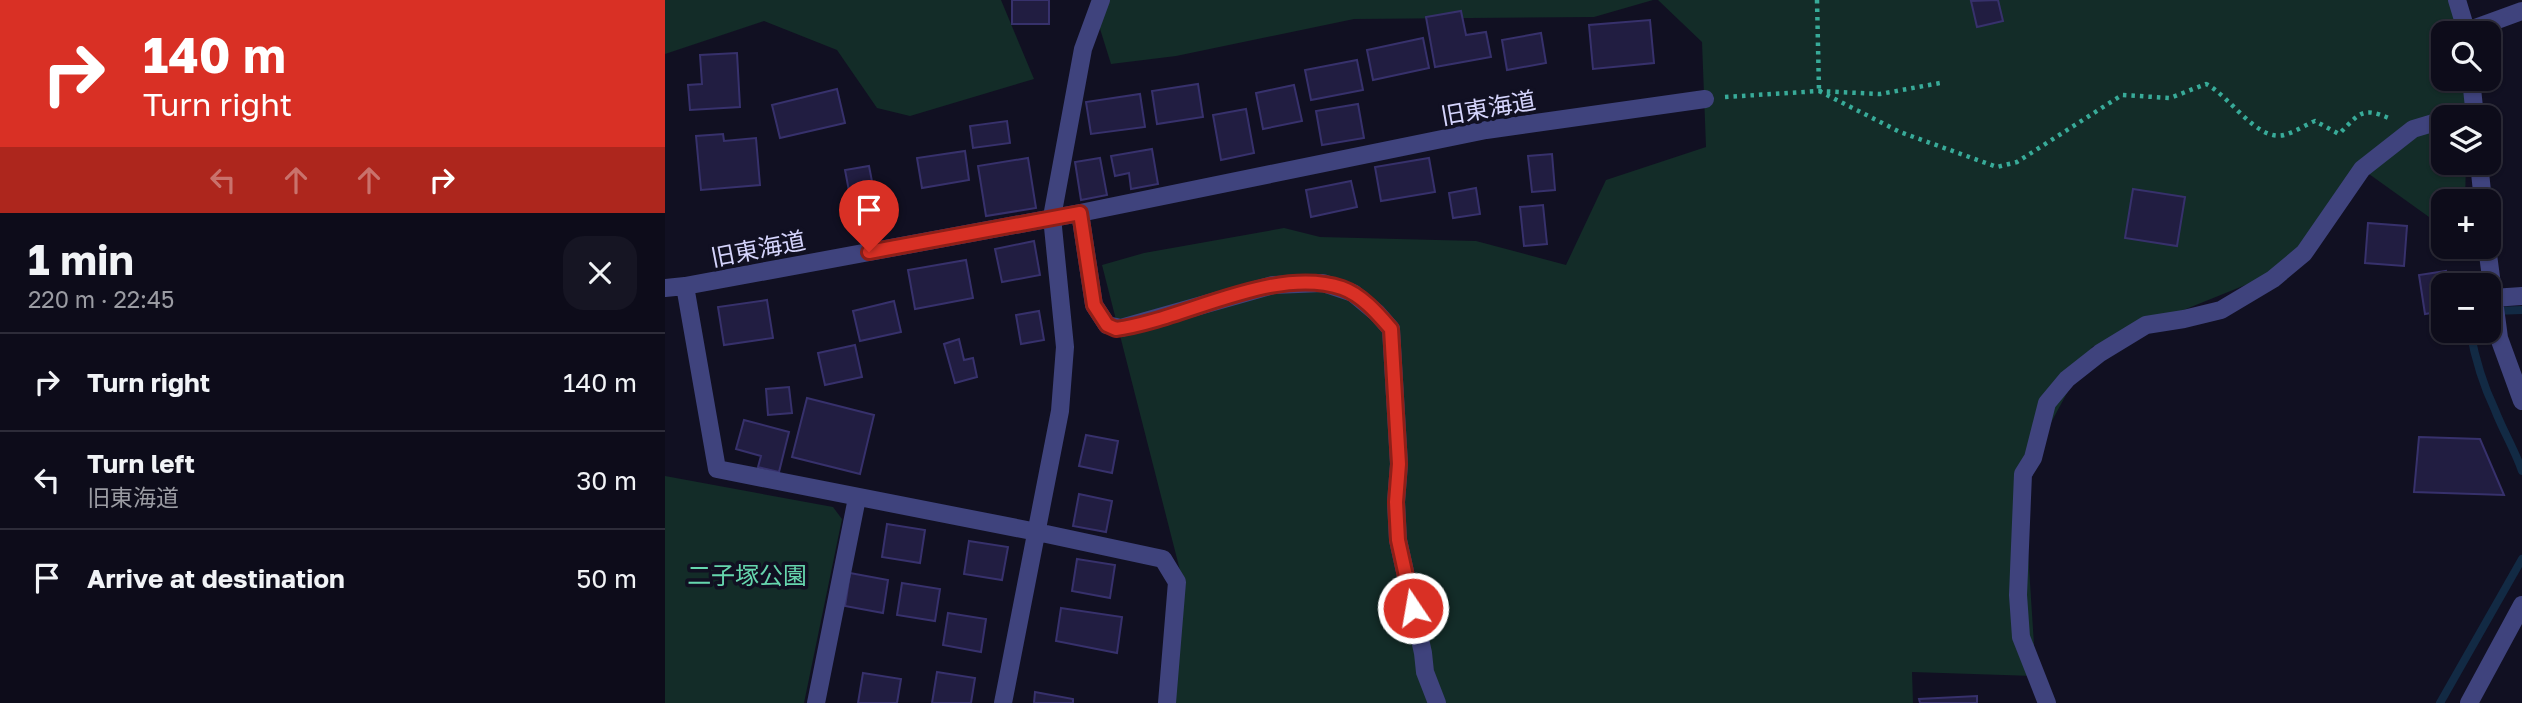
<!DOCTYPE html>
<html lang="en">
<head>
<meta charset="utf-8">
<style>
	:root { --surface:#0d0c1a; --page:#161523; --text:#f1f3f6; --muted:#9a9ba2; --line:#2d2c39 }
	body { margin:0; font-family:"Golos Text","Noto Sans JP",sans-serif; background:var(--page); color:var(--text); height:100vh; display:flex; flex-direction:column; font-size:26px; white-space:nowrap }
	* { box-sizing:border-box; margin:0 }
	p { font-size:23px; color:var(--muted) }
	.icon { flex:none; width:38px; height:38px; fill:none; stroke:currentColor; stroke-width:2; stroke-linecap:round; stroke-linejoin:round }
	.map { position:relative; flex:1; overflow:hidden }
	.panel { display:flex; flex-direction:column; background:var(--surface); width:665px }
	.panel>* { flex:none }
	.banner { background:#d93025; color:#fff; overflow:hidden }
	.controls { position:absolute; left:1766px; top:21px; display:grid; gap:14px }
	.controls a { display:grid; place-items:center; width:70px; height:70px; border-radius:14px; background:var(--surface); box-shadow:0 2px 5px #0004,0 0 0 2px var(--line); font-size:35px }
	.pin { position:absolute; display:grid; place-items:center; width:60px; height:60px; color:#fff; margin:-72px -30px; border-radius:50% 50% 50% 0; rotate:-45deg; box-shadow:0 0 7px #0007 }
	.pin .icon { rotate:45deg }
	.me { position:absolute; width:77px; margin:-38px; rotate:348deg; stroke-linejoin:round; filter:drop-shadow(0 0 5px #0008) }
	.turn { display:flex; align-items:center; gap:24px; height:147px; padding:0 28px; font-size:32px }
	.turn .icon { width:91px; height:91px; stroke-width:2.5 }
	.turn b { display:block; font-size:49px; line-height:60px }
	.lanes { display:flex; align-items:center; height:66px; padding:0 28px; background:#0003; justify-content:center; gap:35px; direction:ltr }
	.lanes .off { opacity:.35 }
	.round { display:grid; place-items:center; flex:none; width:74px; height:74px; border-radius:21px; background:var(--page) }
	.summary { display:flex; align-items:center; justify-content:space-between; height:119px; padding:0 28px }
	h1 { font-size:42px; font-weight:700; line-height:52px }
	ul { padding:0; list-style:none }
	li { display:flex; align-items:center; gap:21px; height:98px; padding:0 28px; border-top:2px solid var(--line) }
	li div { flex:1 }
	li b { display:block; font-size:26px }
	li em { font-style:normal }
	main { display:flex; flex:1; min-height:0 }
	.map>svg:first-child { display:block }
	.green { fill:#132c28 }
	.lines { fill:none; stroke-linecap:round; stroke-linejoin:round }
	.stream { stroke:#122a44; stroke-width:8 }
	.building { fill:#211d41; stroke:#37316c; stroke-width:2 }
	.path { stroke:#38ab99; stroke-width:4.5; stroke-dasharray:3.5 5; stroke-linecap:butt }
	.minor { stroke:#3f437d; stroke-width:18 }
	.route-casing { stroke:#8d1f18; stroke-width:18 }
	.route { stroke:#d93025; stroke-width:12 }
	.labels { text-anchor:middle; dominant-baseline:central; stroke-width:7; stroke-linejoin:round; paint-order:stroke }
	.street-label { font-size:24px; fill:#d5d4fc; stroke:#111022 }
	.park-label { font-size:24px; fill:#66d6ae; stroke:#111022 }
</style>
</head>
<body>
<main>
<section class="panel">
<div class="banner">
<div class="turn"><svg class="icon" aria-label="right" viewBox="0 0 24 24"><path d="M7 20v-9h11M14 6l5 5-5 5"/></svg><div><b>140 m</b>Turn right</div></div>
<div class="lanes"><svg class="icon off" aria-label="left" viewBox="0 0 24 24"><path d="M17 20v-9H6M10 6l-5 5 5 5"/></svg><svg class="icon off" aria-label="ahead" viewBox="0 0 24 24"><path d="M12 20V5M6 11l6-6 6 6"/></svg><svg class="icon off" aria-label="ahead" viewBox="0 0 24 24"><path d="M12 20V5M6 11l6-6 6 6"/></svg><svg class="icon" aria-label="right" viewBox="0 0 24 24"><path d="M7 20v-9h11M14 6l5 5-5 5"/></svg></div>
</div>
<div class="summary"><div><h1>1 min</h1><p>220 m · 22:45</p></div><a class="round"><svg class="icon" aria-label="close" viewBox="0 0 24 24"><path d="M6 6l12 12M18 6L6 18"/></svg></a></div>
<ul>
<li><svg class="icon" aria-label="right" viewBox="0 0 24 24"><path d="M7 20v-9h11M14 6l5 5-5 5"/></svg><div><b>Turn right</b></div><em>140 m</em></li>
<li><svg class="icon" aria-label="left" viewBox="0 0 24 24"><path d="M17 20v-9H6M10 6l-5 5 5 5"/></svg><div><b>Turn left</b><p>旧東海道</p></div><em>30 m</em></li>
<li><svg class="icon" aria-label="arrive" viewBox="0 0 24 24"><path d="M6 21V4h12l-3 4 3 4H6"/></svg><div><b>Arrive at destination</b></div><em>50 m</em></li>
</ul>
</section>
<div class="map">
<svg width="1857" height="703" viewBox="0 0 1857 703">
	<rect width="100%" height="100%" fill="#111022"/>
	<path class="green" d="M 0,0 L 336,0 L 369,79 L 245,116 L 212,108 L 172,50 L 99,21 L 0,54 Z
		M 436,0 L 988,0 L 929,17 L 689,19 L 511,56 L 446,64 L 431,16 Z
		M 993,0 L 1790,0 L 1800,33 L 1778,33 L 1778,79 L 1802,79 L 1802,117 L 1778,117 L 1778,163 L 1801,163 L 1800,201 L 1778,201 L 1778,227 L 1697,169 L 1620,269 L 1427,347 L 1358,474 L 1371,676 L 1247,672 L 1248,703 L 507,703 L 519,586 L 437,265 L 479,253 L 619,228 L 655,237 L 811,241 L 901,265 L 941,180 L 1041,147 L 1037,42 Z
		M 0,476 L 168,507 L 177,519 L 139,703 L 0,703 Z"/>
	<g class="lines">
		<path class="stream" d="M 1828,311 L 1857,310
			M 1805,331 C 1810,358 1818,385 1830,410 C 1838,431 1850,450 1857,471
			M 1775,703 L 1857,559"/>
	</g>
	<path class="building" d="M 347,0 L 384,0 L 384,24 L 347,24 Z
		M 1333,0 L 1338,21 L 1312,27 L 1306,1 Z
		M 796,11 L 801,35 L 821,32 L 826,57 L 770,67 L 761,17 Z
		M 985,20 L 989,63 L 928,69 L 924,25 Z
		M 876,33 L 881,63 L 842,70 L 837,40 Z
		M 758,38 L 764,68 L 708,80 L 702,50 Z
		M 72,53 L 75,107 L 25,110 L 23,85 L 37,84 L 35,55 Z
		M 692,60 L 698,90 L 646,100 L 640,70 Z
		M 533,84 L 538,117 L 492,124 L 487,91 Z
		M 629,85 L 637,121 L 598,129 L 591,93 Z
		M 172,89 L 180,123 L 115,138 L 107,105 Z
		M 475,94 L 480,127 L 426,134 L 421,102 Z
		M 693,104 L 699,138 L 657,145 L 651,111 Z
		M 581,109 L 589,153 L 556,160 L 548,115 Z
		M 342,121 L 345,143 L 308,148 L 305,126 Z
		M 58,134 L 59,141 L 91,138 L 95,185 L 36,190 L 31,136 Z
		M 487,149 L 493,184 L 466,189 L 464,173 L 450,176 L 446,156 Z
		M 300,151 L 304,180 L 257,188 L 252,158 Z
		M 887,154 L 890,190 L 867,192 L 863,156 Z
		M 363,158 L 371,208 L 321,216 L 313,166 Z
		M 435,158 L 442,195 L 416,200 L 410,162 Z
		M 764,158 L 770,192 L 716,201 L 710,167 Z
		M 204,166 L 213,212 L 189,217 L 180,170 Z
		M 686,181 L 692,207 L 646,217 L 641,190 Z
		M 811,188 L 815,214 L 788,218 L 784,193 Z
		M 1468,189 L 1520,197 L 1512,246 L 1460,238 Z
		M 878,205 L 882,244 L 859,246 L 855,207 Z
		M 1703,223 L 1742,226 L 1739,266 L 1700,263 Z
		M 369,241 L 375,275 L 337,282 L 330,249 Z
		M 301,260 L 308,298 L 250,309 L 243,270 Z
		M 1781,271 L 1783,285 L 1778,285 L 1778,311 L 1760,314 L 1754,275 Z
		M 102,300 L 108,338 L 59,345 L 53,307 Z
		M 229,301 L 236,332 L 195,341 L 188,311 Z
		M 374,311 L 379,340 L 356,344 L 351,315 Z
		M 294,339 L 299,360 L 308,358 L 312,377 L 290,383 L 279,344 Z
		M 190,345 L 197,377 L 160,385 L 153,353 Z
		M 124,387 L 127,413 L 103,415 L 101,389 Z
		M 142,398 L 209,415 L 195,474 L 127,457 Z
		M 79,420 L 124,432 L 114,472 L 93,467 L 96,456 L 71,449 Z
		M 421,435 L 453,441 L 447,473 L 414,466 Z
		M 1754,437 L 1815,439 L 1839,495 L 1749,492 Z
		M 414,494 L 447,501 L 441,532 L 408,526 Z
		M 222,524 L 260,530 L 255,563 L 217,557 Z
		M 304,541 L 343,547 L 337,580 L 299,574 Z
		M 412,559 L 450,565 L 445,598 L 407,591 Z
		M 185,573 L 223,580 L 218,613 L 180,606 Z
		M 237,583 L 275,589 L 270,621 L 232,615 Z
		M 396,608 L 457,617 L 452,653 L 391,641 Z
		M 283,613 L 321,619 L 316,652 L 278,645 Z
		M 272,672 L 310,678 L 306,703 L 267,703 Z
		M 198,673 L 236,679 L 232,703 L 193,703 Z
		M 370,692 L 408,699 L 408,703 L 369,703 Z
		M 1312,696 L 1312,703 L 1255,703 L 1254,699 Z"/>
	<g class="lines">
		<path class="path" d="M 1152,0 L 1154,91
			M 1154,91 L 1235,132 L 1332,167 L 1352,162 L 1457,95 L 1505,98 L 1541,84 C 1564,95 1592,142 1619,135 C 1630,132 1640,125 1650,121 L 1674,134 C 1695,113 1697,106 1726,119
			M 1060,97 L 1154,91 L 1215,94 L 1275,83"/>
		<path class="minor" d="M 1792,0 L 1802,33
			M 1802,31 L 1857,11
			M 1806,79 L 1810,117
			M 1814,163 L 1818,201
			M 415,213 L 429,305 L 442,325 L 456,328 L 608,285 L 658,283 L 688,293 L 712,313 L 726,329 L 734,464 L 731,502 L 733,540 L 758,653 L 760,672 L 772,703
			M 1822,247 L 1834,338 L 1857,401
			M 20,286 L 52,469 L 372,532 L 498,559 L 512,582 L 502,703
			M 0,288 L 20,286 L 415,213 L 821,130 L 1040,99
			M 1828,298 L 1857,296
			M 151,703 L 192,498
			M 338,703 L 395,411 L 400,347 L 387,217 L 418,49 L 436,0
			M 1382,703 L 1356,637 L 1353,595 L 1358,474 L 1368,458 L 1382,403 L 1402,379 L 1435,353 L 1481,325 L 1519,319 L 1556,310 L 1608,279 L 1639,253 L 1697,169 L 1748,129 L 1778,120
			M 1804,703 L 1857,605"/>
	</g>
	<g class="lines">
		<defs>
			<path id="route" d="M 204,252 L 415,213 L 429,305 L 442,325 L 451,329 C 519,320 609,265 677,288 C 697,295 713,314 726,329 L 734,464 L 731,502 L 733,540 L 748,608"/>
		</defs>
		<use href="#route" class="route-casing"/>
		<use href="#route" class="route"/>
	</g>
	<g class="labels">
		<g class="street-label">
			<text transform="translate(823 107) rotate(-10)">旧東海道</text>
			<text transform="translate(93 248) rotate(-11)">旧東海道</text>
		</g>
		<g class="park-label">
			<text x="82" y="574">二子塚公園</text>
		</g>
	</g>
</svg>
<div class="controls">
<a><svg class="icon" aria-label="search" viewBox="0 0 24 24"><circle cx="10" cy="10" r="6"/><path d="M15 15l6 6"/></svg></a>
<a><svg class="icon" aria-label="layers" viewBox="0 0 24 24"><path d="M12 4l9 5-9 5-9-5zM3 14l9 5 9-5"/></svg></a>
<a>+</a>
<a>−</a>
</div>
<div class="pin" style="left:204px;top:252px;background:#d93025"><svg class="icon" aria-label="arrive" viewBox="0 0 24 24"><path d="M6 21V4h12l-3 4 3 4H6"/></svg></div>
<svg class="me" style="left:748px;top:608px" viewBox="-20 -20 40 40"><circle r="17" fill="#d93025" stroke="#fff" stroke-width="3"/><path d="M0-11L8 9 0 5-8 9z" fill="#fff"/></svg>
</div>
</main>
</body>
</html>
